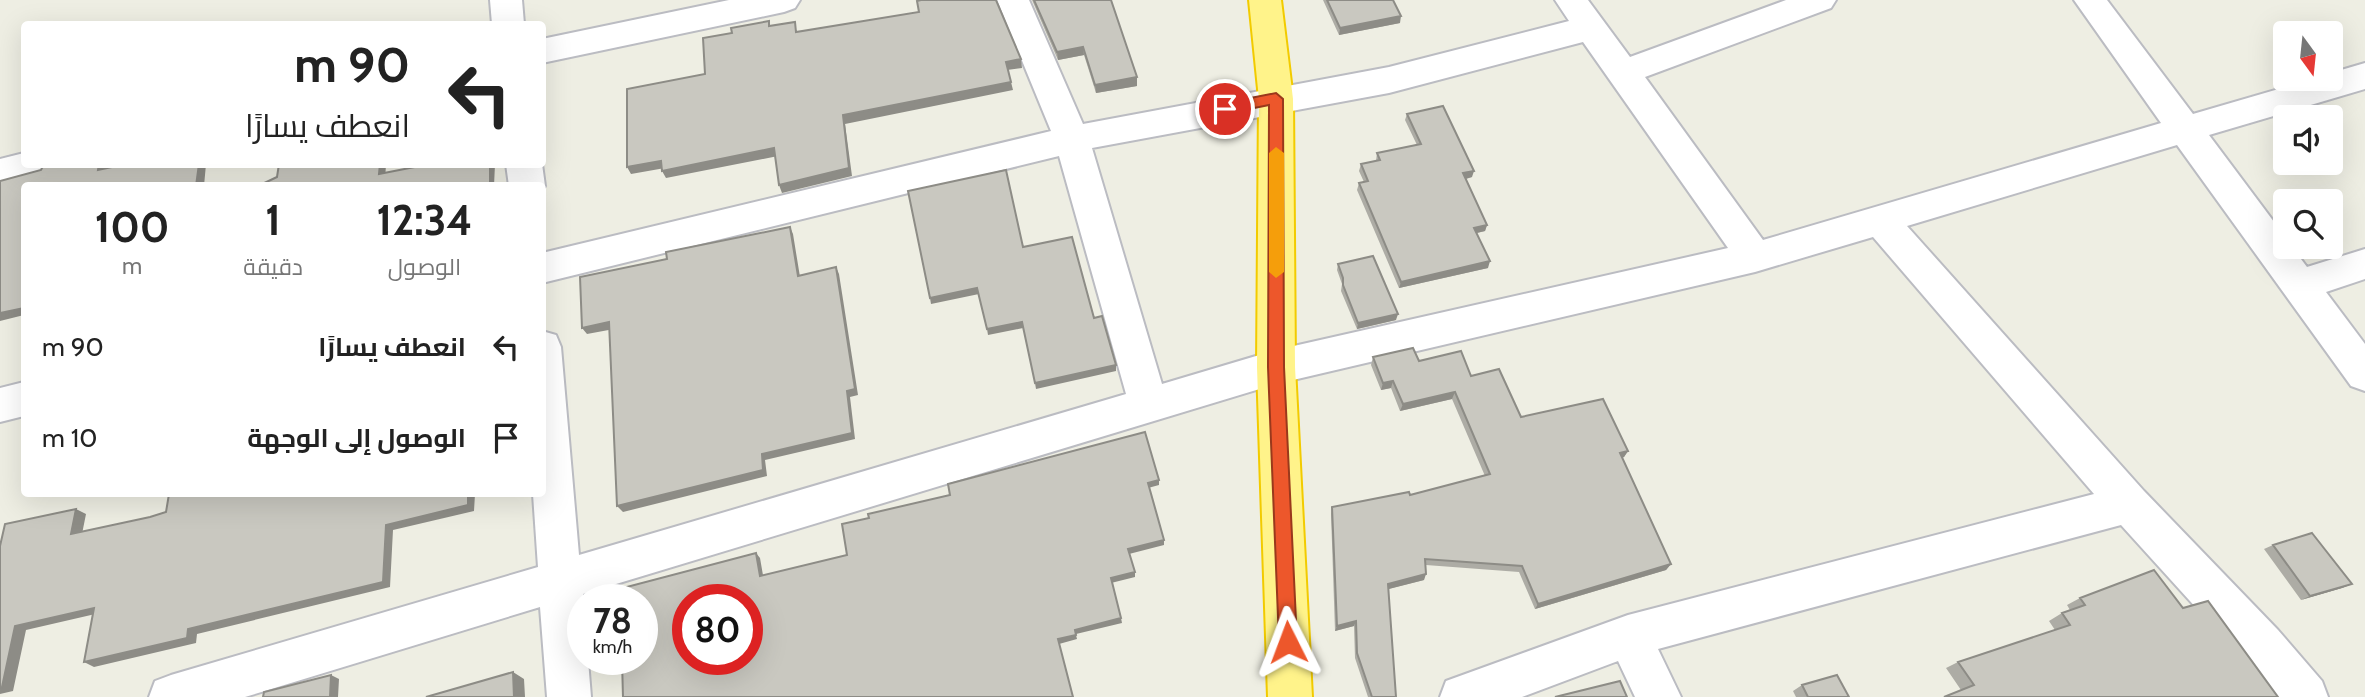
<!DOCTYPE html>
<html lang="ar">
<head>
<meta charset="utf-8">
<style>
	:root { --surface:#fff; --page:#f6f6f6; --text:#222; --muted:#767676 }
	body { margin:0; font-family:Cabin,Cairo,sans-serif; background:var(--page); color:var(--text); direction:rtl; height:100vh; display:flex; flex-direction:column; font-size:26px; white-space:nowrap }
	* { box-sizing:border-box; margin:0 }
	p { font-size:23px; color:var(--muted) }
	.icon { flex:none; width:38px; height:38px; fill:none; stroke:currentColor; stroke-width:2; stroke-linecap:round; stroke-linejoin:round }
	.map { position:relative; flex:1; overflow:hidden; direction:ltr }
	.details { position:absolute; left:21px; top:182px; width:525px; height:315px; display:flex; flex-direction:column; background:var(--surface); border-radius:7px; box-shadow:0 7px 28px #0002; direction:rtl }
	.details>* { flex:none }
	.banner { position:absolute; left:21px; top:21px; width:525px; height:147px; border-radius:7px; box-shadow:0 7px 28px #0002; direction:rtl; background:#fff; color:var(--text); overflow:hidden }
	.needle { width:46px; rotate:165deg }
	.tools { position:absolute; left:2273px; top:21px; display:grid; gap:14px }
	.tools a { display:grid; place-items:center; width:70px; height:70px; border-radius:7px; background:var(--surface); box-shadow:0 7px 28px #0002; font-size:35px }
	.speed { position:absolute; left:567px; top:584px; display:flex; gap:14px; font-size:35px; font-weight:700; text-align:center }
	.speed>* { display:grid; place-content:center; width:91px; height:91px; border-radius:50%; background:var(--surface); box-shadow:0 7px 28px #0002; line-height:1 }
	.speed small { font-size:18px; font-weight:400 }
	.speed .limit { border:10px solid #d22; background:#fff; color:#111 }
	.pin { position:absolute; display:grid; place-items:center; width:60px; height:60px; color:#fff; margin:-30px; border:4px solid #fff; border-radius:50%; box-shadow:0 2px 7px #0007 }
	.me { position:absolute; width:77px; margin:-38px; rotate:357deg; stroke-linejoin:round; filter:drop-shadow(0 0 5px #0008) }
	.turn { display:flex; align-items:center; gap:24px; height:147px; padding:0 21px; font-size:32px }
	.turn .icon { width:91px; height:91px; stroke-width:2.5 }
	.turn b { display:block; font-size:49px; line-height:60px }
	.eta { display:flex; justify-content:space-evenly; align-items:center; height:119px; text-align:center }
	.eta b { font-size:42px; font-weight:700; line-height:49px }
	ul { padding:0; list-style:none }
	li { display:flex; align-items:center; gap:21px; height:91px; padding:0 21px }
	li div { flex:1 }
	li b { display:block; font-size:26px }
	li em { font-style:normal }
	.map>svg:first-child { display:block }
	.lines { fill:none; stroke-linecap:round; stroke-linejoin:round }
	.minor-casing { stroke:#bbbcc2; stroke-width:4 }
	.highway-casing { stroke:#f2cb00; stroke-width:4 }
	.minor { fill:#fff; fill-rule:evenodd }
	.highway { fill:#fff38a; fill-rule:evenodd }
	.wall { fill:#adaca5 }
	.shaded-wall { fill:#8d8c86 }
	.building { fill:#c9c8c0; stroke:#8d8c86; stroke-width:2; fill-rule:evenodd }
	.route { fill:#ed572b; stroke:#9a391c; stroke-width:2 }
	.slow { fill:#f59e0b }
</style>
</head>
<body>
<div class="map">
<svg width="2365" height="697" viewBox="0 0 2365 697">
	<rect width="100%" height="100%" fill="#eeeee3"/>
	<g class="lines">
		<defs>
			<path id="minor" d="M 490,0 L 522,0 L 524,24 L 492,24 Z
				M 729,0 L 800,0 L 795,8 L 784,12 L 542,63 L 542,39 Z
				M 997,0 L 1029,0 L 1083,124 L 1389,67 L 1569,21 L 1555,0 L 1588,0 L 1630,57 L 1786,0 L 1836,0 L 1831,8 L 1645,77 L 1763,240 L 2161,123 L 2074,0 L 2107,0 L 2193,114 L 2313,79 L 2331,79 L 2331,73 L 2365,63 L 2365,89 L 2209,135 L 2286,238 L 2286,247 L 2292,247 L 2307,267 L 2365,249 L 2365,279 L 2326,292 L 2365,344 L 2365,391 L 2351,386 L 2177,145 L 1907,226 L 2144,491 L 2278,630 L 2322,681 L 2328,697 L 2277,697 L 2121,525 L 1658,649 L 1681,697 L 1635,697 L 1618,661 L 1522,697 L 1440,697 L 1446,681 L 1628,615 L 2094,494 L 1873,237 L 1755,272 L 1276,384 L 583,594 L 583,660 L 588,660 L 591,697 L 547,697 L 540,607 L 245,697 L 149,697 L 155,681 L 171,675 L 538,567 L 533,494 L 542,494 L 542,331 L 556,335 L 561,347 L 579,555 L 1126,394 L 1059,156 L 542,283 L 542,253 L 1051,131 ZM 1583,42 L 1728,248 L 1276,350 L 1162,384 L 1092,148 L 1389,93 Z
				M 24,153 L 24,164 L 53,164 L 48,174 L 0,187 L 0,159 Z
				M 506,164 L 542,164 L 545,186 L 542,190 L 542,186 L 509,186 Z
				M 24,382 L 24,416 L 0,422 L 0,388 Z"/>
			<path id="highway" d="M 1249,0 L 1281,0 L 1293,99 L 1295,367 L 1312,697 L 1268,697 L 1257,367 L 1259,99 Z"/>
		</defs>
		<use href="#minor" class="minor-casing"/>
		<use href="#highway" class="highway-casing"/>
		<use href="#minor" class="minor"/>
		<use href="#highway" class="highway"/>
	</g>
	<path class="wall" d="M 1032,0 L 1111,0 L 1137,77 L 1137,86 L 1096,93 L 1084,55 L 1058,60 Z
		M 1323,0 L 1393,0 L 1400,23 L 1339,35 Z
		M 1407,114 L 1472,177 L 1466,179 L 1487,225 L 1485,231 L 1477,233 L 1488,268 L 1399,288 L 1357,190 L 1359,183 L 1364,182 L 1359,171 L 1361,164 L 1376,161 L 1377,153 L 1417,145 L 1405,120 Z
		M 1338,264 L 1396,320 L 1357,329 L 1341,291 L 1342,284 L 1337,270 Z
		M 1373,357 L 1419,361 L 1471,376 L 1521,417 L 1628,451 L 1624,457 L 1622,458 L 1671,564 L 1666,570 L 1535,609 L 1519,572 L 1426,565 L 1424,580 L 1388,589 L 1396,697 L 1368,697 L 1355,658 L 1354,626 L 1335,631 L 1331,514 L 1332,507 L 1410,495 L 1485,476 L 1452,399 L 1400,411 L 1391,388 L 1381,390 L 1371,365 Z
		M 2273,545 L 2352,584 L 2342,588 L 2301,600 L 2264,549 Z
		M 2080,598 L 2183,608 L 1961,690 L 1946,668 L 1958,662 L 2055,630 L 2049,621 L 2062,613 L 2070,610 L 2067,605 Z
		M 1802,685 L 1849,697 L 1796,697 L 1793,691 Z"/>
	<path class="shaded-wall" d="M 1401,16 L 1400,23 L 1339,35 L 1340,28 Z
		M 1083,47 L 1084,55 L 1058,60 L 1057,52 Z
		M 1021,59 L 1022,68 L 1007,70 L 1006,62 Z
		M 1137,77 L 1137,86 L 1096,93 L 1095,85 Z
		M 1011,82 L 1013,90 L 845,124 L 852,176 L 782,193 L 779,185 L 843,115 Z
		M 774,148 L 778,156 L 666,178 L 662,171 Z
		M 661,161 L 665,168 L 631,174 L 627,167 Z
		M 99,164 L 108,164 L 106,176 L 98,170 Z
		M 199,164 L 206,164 L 204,186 L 196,186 Z
		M 380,164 L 386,164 L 385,181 L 379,174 Z
		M 490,164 L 495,164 L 494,186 L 490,186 Z
		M 1474,171 L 1472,177 L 1461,180 L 1463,173 Z
		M 1487,225 L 1485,231 L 1472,234 L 1474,228 Z
		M 790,227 L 793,234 L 801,283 L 798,276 Z
		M 1490,261 L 1488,268 L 1399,288 L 1401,282 Z
		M 836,267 L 839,274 L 858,395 L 850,397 L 855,439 L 765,460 L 767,476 L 623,512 L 617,506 L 762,454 L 847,391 Z
		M 977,288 L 979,294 L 931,304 L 930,298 Z
		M 24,308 L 24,315 L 0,321 L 0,313 Z
		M 1398,314 L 1396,320 L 1357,329 L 1358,323 Z
		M 609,322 L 614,329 L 587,334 L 582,328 Z
		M 1022,322 L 1023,328 L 988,335 L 987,329 Z
		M 1116,365 L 1116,371 L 1036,389 L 1035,383 Z
		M 1393,381 L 1391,388 L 1381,390 L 1383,383 Z
		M 1455,392 L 1452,399 L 1400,411 L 1403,404 Z
		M 1628,451 L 1624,457 L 1615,460 L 1620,453 Z
		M 1159,480 L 1159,485 L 1148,488 L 1148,483 Z
		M 468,494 L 475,494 L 474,511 L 393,530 L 390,587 L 197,634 L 196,643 L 94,667 L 84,662 L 188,629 L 386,525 Z
		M 76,509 L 86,514 L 81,539 L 71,534 Z
		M 1164,540 L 1164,545 L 1129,554 L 1128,549 Z
		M 756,553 L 760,558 L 764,581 L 760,576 Z
		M 1671,564 L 1666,570 L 1535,609 L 1538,604 Z
		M 1135,572 L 1135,577 L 1111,583 L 1111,578 Z
		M 1426,574 L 1424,580 L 1385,590 L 1388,584 Z
		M 2352,584 L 2342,588 L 2301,600 L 2310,596 Z
		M 94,608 L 104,612 L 26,630 L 13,691 L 0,694 L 0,688 L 15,626 Z
		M 1121,618 L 1122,623 L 1076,634 L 1075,630 Z
		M 1356,621 L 1354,626 L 1335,631 L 1337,626 Z
		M 1076,635 L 1077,639 L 1059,644 L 1058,639 Z
		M 513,672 L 524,679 L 525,697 L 514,697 Z
		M 331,675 L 339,679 L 338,697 L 330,697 Z"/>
	<path class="building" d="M 921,0 L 996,0 L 1021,59 L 1006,62 L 1011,82 L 843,115 L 849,168 L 779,185 L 774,148 L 662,171 L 661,161 L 627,167 L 627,89 L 705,74 L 703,38 L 732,33 L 731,28 L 769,21 L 769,26 L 795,22 L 796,32 L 919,12 L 917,1 Z
		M 1034,0 L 1111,0 L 1137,77 L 1095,85 L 1083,47 L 1057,52 Z
		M 1327,0 L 1393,0 L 1401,16 L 1340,28 Z
		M 1443,106 L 1474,171 L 1463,173 L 1487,225 L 1474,228 L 1490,261 L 1401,282 L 1359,183 L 1368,181 L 1361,164 L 1380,160 L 1377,153 L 1421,144 L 1407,114 Z
		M 44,164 L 99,164 L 98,170 L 126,164 L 199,164 L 196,186 L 24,186 L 24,308 L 0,313 L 0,181 L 41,170 Z
		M 279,164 L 380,164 L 379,174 L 430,164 L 490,164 L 490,186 L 258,186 L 277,177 Z
		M 1006,170 L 1023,247 L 1072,237 L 1094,318 L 1102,316 L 1116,365 L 1035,383 L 1022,322 L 987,329 L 977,288 L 930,298 L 908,191 Z
		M 790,227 L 798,276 L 836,267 L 855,389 L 847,391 L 852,433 L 762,454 L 763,470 L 617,506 L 609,322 L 582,328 L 580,277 L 667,259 L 666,252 Z
		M 1373,256 L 1398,314 L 1358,323 L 1343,285 L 1343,278 L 1338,264 Z
		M 1413,348 L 1419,361 L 1461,351 L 1471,376 L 1499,369 L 1521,417 L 1603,399 L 1628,451 L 1620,453 L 1671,564 L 1538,604 L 1522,566 L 1425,559 L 1426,574 L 1388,584 L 1396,697 L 1372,697 L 1357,653 L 1356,621 L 1337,626 L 1332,507 L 1409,492 L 1410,495 L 1490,474 L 1455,392 L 1403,404 L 1393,381 L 1383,383 L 1373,357 Z
		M 1145,432 L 1159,480 L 1148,483 L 1164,540 L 1128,549 L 1135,572 L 1111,578 L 1121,618 L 1075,630 L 1076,635 L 1058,639 L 1073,697 L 623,697 L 622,660 L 642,660 L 642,600 L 619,600 L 619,589 L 756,553 L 760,576 L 847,555 L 842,524 L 869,518 L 868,514 L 950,495 L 948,484 ZM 688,600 L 747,600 L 747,660 L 688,660 Z
		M 169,494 L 468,494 L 468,505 L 386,525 L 383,582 L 188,629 L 187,638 L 84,662 L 94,608 L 15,626 L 2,687 L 0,688 L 0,546 L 5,524 L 76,509 L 71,534 L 150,517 L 166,512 Z
		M 2312,533 L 2352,584 L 2310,596 L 2273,545 Z
		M 2154,570 L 2183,608 L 2208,601 L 2278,697 L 1944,697 L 1974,685 L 1958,662 L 2070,625 L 2062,613 L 2085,605 L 2080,598 Z
		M 513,672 L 514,697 L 426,697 Z
		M 331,675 L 330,697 L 263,697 L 264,692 Z
		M 1837,675 L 1849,697 L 1808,697 L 1802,685 Z
		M 1620,681 L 1627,697 L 1555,697 Z"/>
	<path class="route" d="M 1276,93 L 1283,99 L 1284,367 L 1297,642 L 1294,648 L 1288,651 L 1282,648 L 1279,642 L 1268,367 L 1269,105 L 1225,114 L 1218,109 L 1225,103 Z"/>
	<path class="slow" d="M 1276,147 L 1284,153 L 1284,272 L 1276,278 L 1269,272 L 1269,153 Z"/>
</svg>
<div class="tools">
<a><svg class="needle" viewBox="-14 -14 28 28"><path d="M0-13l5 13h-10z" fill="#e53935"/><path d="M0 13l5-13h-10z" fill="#767676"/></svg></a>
<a><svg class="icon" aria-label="sound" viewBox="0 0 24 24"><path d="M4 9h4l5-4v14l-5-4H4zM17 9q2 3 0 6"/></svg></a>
<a><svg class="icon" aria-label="search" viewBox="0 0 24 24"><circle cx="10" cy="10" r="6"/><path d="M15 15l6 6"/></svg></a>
</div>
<div class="speed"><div>78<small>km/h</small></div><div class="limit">80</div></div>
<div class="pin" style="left:1225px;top:109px;background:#d93025"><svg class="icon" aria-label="arrive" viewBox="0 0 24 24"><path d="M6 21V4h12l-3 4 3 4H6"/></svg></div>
<svg class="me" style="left:1288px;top:642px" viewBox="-20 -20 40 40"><path d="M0-17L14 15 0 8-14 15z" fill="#ed572b" stroke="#fff" stroke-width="4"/></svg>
<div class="banner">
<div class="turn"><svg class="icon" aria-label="left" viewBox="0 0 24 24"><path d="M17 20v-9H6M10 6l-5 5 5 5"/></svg><div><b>90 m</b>انعطف يسارًا</div></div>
</div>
<section class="details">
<div class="eta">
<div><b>12:34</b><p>الوصول</p></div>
<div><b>1</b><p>دقيقة</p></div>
<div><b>100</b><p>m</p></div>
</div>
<ul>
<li><svg class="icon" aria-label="left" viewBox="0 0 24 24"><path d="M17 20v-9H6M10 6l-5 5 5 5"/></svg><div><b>انعطف يسارًا</b></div><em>90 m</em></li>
<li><svg class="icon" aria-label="arrive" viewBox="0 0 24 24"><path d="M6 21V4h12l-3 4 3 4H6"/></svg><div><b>الوصول إلى الوجهة</b></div><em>10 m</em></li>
</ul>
</section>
</div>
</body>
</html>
